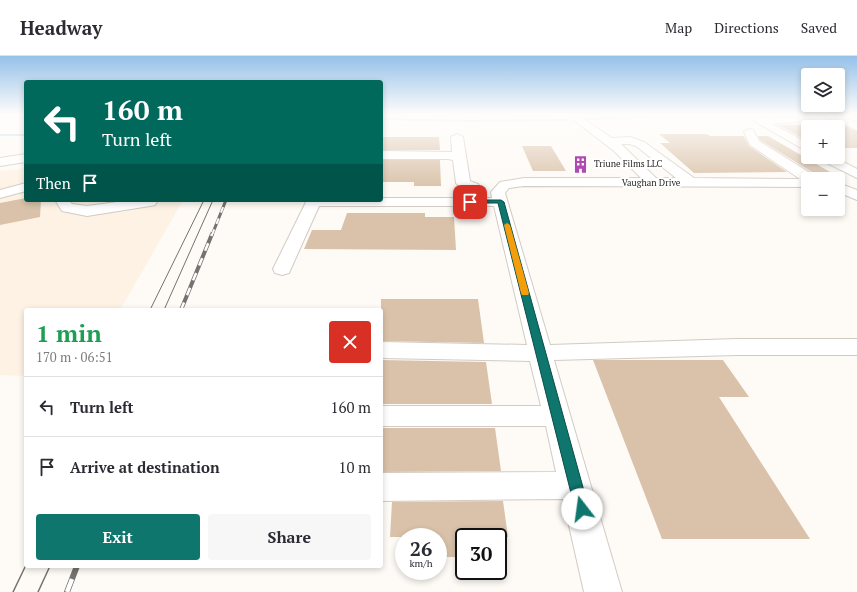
<!DOCTYPE html>
<html lang="en">
<head>
<meta charset="utf-8">
<style>
	:root { --surface:#fff; --page:#f7f7f7; --text:#2b2b33; --muted:#7c7c81; --line:#e1e1e2; --accent:#0f766e }
	body { margin:0; font-family:"PT Serif",serif; background:var(--page); color:var(--text); height:100vh; display:flex; flex-direction:column; font-size:15px; white-space:nowrap }
	* { box-sizing:border-box; margin:0 }
	p { font-size:13px; color:var(--muted) }
	.icon { flex:none; width:22px; height:22px; fill:none; stroke:currentColor; stroke-width:2; stroke-linecap:round; stroke-linejoin:round }
	.map { position:relative; flex:1; overflow:hidden }
	.sheet { position:absolute; left:24px; top:252px; width:359px; height:260px; display:flex; flex-direction:column; background:var(--surface); border-radius:4px; box-shadow:0 2px 6px #0003 }
	.sheet>* { flex:none }
	.hud { position:absolute; left:24px; top:24px; width:359px; height:122px; border-radius:4px; box-shadow:0 2px 6px #0003; background:#00695c; color:#fff; overflow:hidden }
	.controls { position:absolute; left:801px; top:12px; display:grid; gap:8px }
	.controls a { display:grid; place-items:center; width:44px; height:44px; border-radius:4px; background:var(--surface); box-shadow:0 2px 6px #0003; font-size:20px }
	.speed { position:absolute; left:395px; top:472px; display:flex; gap:8px; font-size:20px; font-weight:700; text-align:center }
	.speed>* { display:grid; place-content:center; width:52px; height:52px; border-radius:50%; background:var(--surface); box-shadow:0 2px 6px #0003; line-height:1 }
	.speed small { font-size:10px; font-weight:400 }
	.speed .limit { border:2px solid #111; border-radius:6px; background:#fff; color:#111 }
	.pin { position:absolute; display:grid; place-items:center; width:34px; height:34px; color:#fff; margin:-17px; border-radius:8px; box-shadow:0 2px 6px #0006 }
	.me { position:absolute; width:44px; margin:-22px; rotate:345deg; stroke-linejoin:round; filter:drop-shadow(0 0 3px #0008) }
	.turn { display:flex; align-items:center; gap:14px; height:84px; padding:0 12px; font-size:18px }
	.turn .icon { width:52px; height:52px; stroke-width:2.5 }
	.turn b { display:block; font-size:28px; line-height:34px }
	.then { display:flex; align-items:center; height:38px; padding:0 12px; background:#0003; gap:8px; font-size:15px }
	.round { display:grid; place-items:center; flex:none; width:42px; height:42px; border-radius:4px; background:var(--page) }
	.head { display:flex; align-items:center; justify-content:space-between; height:68px; padding:0 12px }
	h1 { font-size:24px; font-weight:700; line-height:30px; color:#1e9e55 }
	.primary-button { display:flex; gap:8px; margin-top:auto; padding:8px 12px }
	.primary-button a { flex:1; height:46px; border-radius:4px; background:var(--accent); color:#fff; font-size:16px; font-weight:700; line-height:46px; text-align:center }
	.primary-button a+a { background:var(--page); color:var(--text) }
	ul { padding:0; list-style:none }
	li { display:flex; align-items:center; gap:12px; height:60px; padding:0 12px; border-top:1px solid var(--line) }
	li div { flex:1 }
	li b { display:block; font-size:15px }
	li em { font-style:normal }
	header { display:flex; align-items:center; gap:24px; box-sizing:border-box; height:56px; padding:0 20px; background:var(--surface); border-bottom:1px solid var(--line) }
	header strong { font-size:19px }
	nav { display:flex; gap:22px; margin-inline-start:auto; font-size:14px }
	.map>svg:first-child { display:block }
	.built { fill:#fef2e5 }
	.lines { fill:none; stroke-linecap:round; stroke-linejoin:round }
	.stream { fill:#b8d5ea; fill-rule:evenodd }
	.building { fill:#d9c2a9 }
	.minor-casing { stroke:#d2cbc4; stroke-width:2 }
	.minor { fill:#fff; fill-rule:evenodd }
	.tram-far1 { stroke:#75726f; stroke-width:1 }
	.tram { stroke:#75726f; stroke-width:1.5 }
	.rail-far2-casing { stroke:#75726f; stroke-width:3 }
	.rail-far1-casing { stroke:#75726f; stroke-width:4 }
	.rail-casing { stroke:#75726f; stroke-width:6 }
	.rail-far2 { stroke:#fff; stroke-width:2; stroke-dasharray:6; stroke-linecap:butt }
	.rail-far1 { stroke:#fff; stroke-width:2.5; stroke-dasharray:8; stroke-linecap:butt }
	.rail { stroke:#fff; stroke-width:4.5; stroke-dasharray:14; stroke-linecap:butt }
	.route { fill:#0f766e; stroke:#0a4d48 }
	.slow { fill:#f59e0b }
	.labels { text-anchor:middle; dominant-baseline:central; stroke-width:4; stroke-linejoin:round; paint-order:stroke }
	.far-poi-label { font-size:9px; fill:#2a2724; stroke:#fff; text-anchor:start }
	.far-street-label { font-size:9px; fill:#2a2724; stroke:#fff }
</style>
</head>
<body>
<header>
<strong>Headway</strong>
<nav><a>Map</a><a>Directions</a><a>Saved</a></nav>
</header>
<div class="map">
<svg width="857" height="536" viewBox="0 0 857 536">
	<rect width="100%" height="100%" fill="#fefaf6"/>
	<path class="built" d="M 26,112 L 26,144 L 183,144 L 120,254 L 26,254 L 26,320 L 0,319 L 0,115 Z"/>
	<g class="lines">
		<path class="stream" d="M 656,58 L 662,58 L 641,62 L 587,64 L 586,63 L 587,62 L 641,60 Z
			M 381,62 L 471,64 L 566,63 L 567,64 L 566,65 L 471,66 L 381,64 Z
			M 0,78 L 26,78 L 26,80 L 0,80 Z"/>
	</g>
	<path class="building" d="M 778,69 L 842,69 L 857,75 L 857,92 L 838,92 L 838,71 L 808,71 L 808,85 Z
		M 659,78 L 707,78 L 710,80 L 744,80 L 749,90 L 787,116 L 694,117 L 660,87 L 670,87 Z
		M 758,80 L 768,80 L 830,116 L 812,116 L 760,84 Z
		M 381,81 L 439,81 L 440,94 L 381,94 Z
		M 522,90 L 551,90 L 566,115 L 533,115 Z
		M 381,104 L 440,104 L 441,130 L 414,130 L 414,126 L 381,126 Z
		M 26,142 L 26,144 L 41,144 L 40,161 L 0,169 L 0,147 Z
		M 347,157 L 425,157 L 425,161 L 454,161 L 456,194 L 304,193 L 312,174 L 341,174 Z
		M 381,243 L 478,243 L 484,287 L 381,285 Z
		M 381,304 L 486,306 L 492,348 L 381,348 Z
		M 593,304 L 723,304 L 749,341 L 719,341 L 810,483 L 662,483 Z
		M 381,372 L 495,372 L 501,415 L 381,416 Z
		M 503,445 L 508,481 L 464,481 L 464,501 L 438,501 L 438,481 L 390,481 L 392,446 Z"/>
	<g class="lines">
		<defs>
			<path id="minor" d="M 566,58 L 577,58 L 612,82 L 630,81 L 644,86 L 694,122 L 800,123 L 750,89 L 744,76 L 749,73 L 753,74 L 759,85 L 815,120 L 817,123 L 808,123 L 808,131 L 524,130 L 509,132 L 505,137 L 550,289 L 737,283 L 857,283 L 857,299 L 737,299 L 554,304 L 622,536 L 584,536 L 563,443 L 381,445 L 381,417 L 556,416 L 546,370 L 381,370 L 381,350 L 541,350 L 530,305 L 381,302 L 381,286 L 527,289 L 494,150 L 319,150 L 289,217 L 282,219 L 275,217 L 273,213 L 307,144 L 381,144 L 381,142 L 492,142 L 491,136 L 500,126 L 524,122 L 641,122 L 614,95 ZM 621,88 L 629,88 L 636,90 L 676,122 L 656,122 Z
				M 822,58 L 835,58 L 857,67 L 857,74 L 823,60 Z
				M 793,61 L 797,62 L 798,64 L 797,66 L 772,68 L 808,87 L 808,96 L 754,65 L 759,62 Z
				M 457,78 L 463,81 L 470,125 L 478,128 L 480,131 L 478,134 C 471,136 460,133 456,127 L 453,104 L 448,103 L 381,103 L 381,95 L 452,96 L 451,81 Z
				M 26,98 L 26,106 L 0,110 L 0,102 Z
				M 819,101 L 834,101 L 857,113 L 857,122 L 821,104 Z
				M 26,127 L 26,135 L 0,142 L 0,134 Z
				M 838,127 L 857,134 L 857,144 L 838,136 Z
				M 55,144 L 69,144 L 72,148 L 87,150 L 132,144 L 158,144 L 155,149 L 150,150 L 87,160 L 62,155 Z"/>
		</defs>
		<use href="#minor" class="minor-casing"/>
		<use href="#minor" class="minor"/>
		<path class="tram-far1" d="M 150,254 L 204,144
			M 164,254 L 213,144"/>
		<path class="tram" d="M 13,536 L 26,509
			M 38,536 L 50,510"/>
		<defs>
			<path id="rail-far2" d="M 212,179 L 226,144"/>
			<path id="rail-far1" d="M 181,254 L 212,178"/>
			<path id="rail" d="M 67,536 L 77,510"/>
		</defs>
		<use href="#rail-far2" class="rail-far2-casing"/>
		<use href="#rail-far1" class="rail-far1-casing"/>
		<use href="#rail" class="rail-casing"/>
		<use href="#rail-far2" class="rail-far2"/>
		<use href="#rail-far1" class="rail-far1"/>
		<use href="#rail" class="rail"/>
	</g>
	<linearGradient id="sky" x2="0" y2="1"><stop stop-color="#95c1e9"/><stop offset="0.44" stop-color="#fffdfb"/><stop offset="1" stop-color="#fffdfb" stop-opacity="0"/></linearGradient>
	<rect width="857" height="133" fill="url(#sky)"/>
	<path class="route" d="M 467,144 L 501,144 L 504,146 L 589,453 L 587,458 L 582,460 L 577,458 L 575,453 L 498,147 L 467,147 Z"/>
	<path class="slow" d="M 507,167 L 510,169 L 529,237 L 528,239 L 522,239 L 521,237 L 504,169 Z"/>
	<defs>
		<symbol id="building-bare" viewBox="-9 -9 18 18"><path d="M-4-6H4V6H1V3H-1V6H-4ZM-2.5-4.3h1.7v1.8h-1.7ZM.8-4.3h1.7v1.8H.8ZM-2.5-1h1.7V.8h-1.7ZM.8-1h1.7V.8H.8Z" fill="#ae4ab0" stroke="#fff" stroke-width="2.5" paint-order="stroke"/></symbol>
	</defs>
	<g fill-rule="evenodd">
		<use href="#building-bare" x="568" y="96" width="25" height="25"/>
	</g>
	<g class="labels">
		<g class="far-poi-label">
			<text x="594" y="108">Triune Films LLC</text>
		</g>
		<g class="far-street-label">
			<text x="651" y="127">Vaughan Drive</text>
		</g>
	</g>
</svg>
<div class="controls">
<a><svg class="icon" aria-label="layers" viewBox="0 0 24 24"><path d="M12 4l9 5-9 5-9-5zM3 14l9 5 9-5"/></svg></a>
<a>+</a>
<a>−</a>
</div>
<div class="speed"><div>26<small>km/h</small></div><div class="limit">30</div></div>
<div class="pin" style="left:470px;top:146px;background:#d93025"><svg class="icon" aria-label="arrive" viewBox="0 0 24 24"><path d="M6 21V4h12l-3 4 3 4H6"/></svg></div>
<svg class="me" style="left:582px;top:453px" viewBox="-20 -20 40 40"><circle r="19" fill="#fff"/><path d="M0-13L10 11 0 6-10 11z" fill="#0f766e"/></svg>
<div class="hud">
<div class="turn"><svg class="icon" aria-label="left" viewBox="0 0 24 24"><path d="M17 20v-9H6M10 6l-5 5 5 5"/></svg><div><b>160 m</b>Turn left</div></div>
<div class="then">Then<svg class="icon" aria-label="arrive" viewBox="0 0 24 24"><path d="M6 21V4h12l-3 4 3 4H6"/></svg></div>
</div>
<section class="sheet">
<div class="head"><div><h1>1 min</h1><p>170 m · 06:51</p></div><a class="round" style="background:#d93025;color:#fff"><svg class="icon" aria-label="close" viewBox="0 0 24 24"><path d="M6 6l12 12M18 6L6 18"/></svg></a></div>
<ul>
<li><svg class="icon" aria-label="left" viewBox="0 0 24 24"><path d="M17 20v-9H6M10 6l-5 5 5 5"/></svg><div><b>Turn left</b></div><em>160 m</em></li>
<li><svg class="icon" aria-label="arrive" viewBox="0 0 24 24"><path d="M6 21V4h12l-3 4 3 4H6"/></svg><div><b>Arrive at destination</b></div><em>10 m</em></li>
</ul>
<div class="primary-button"><a>Exit</a><a>Share</a></div>
</section>
</div>
</body>
</html>
